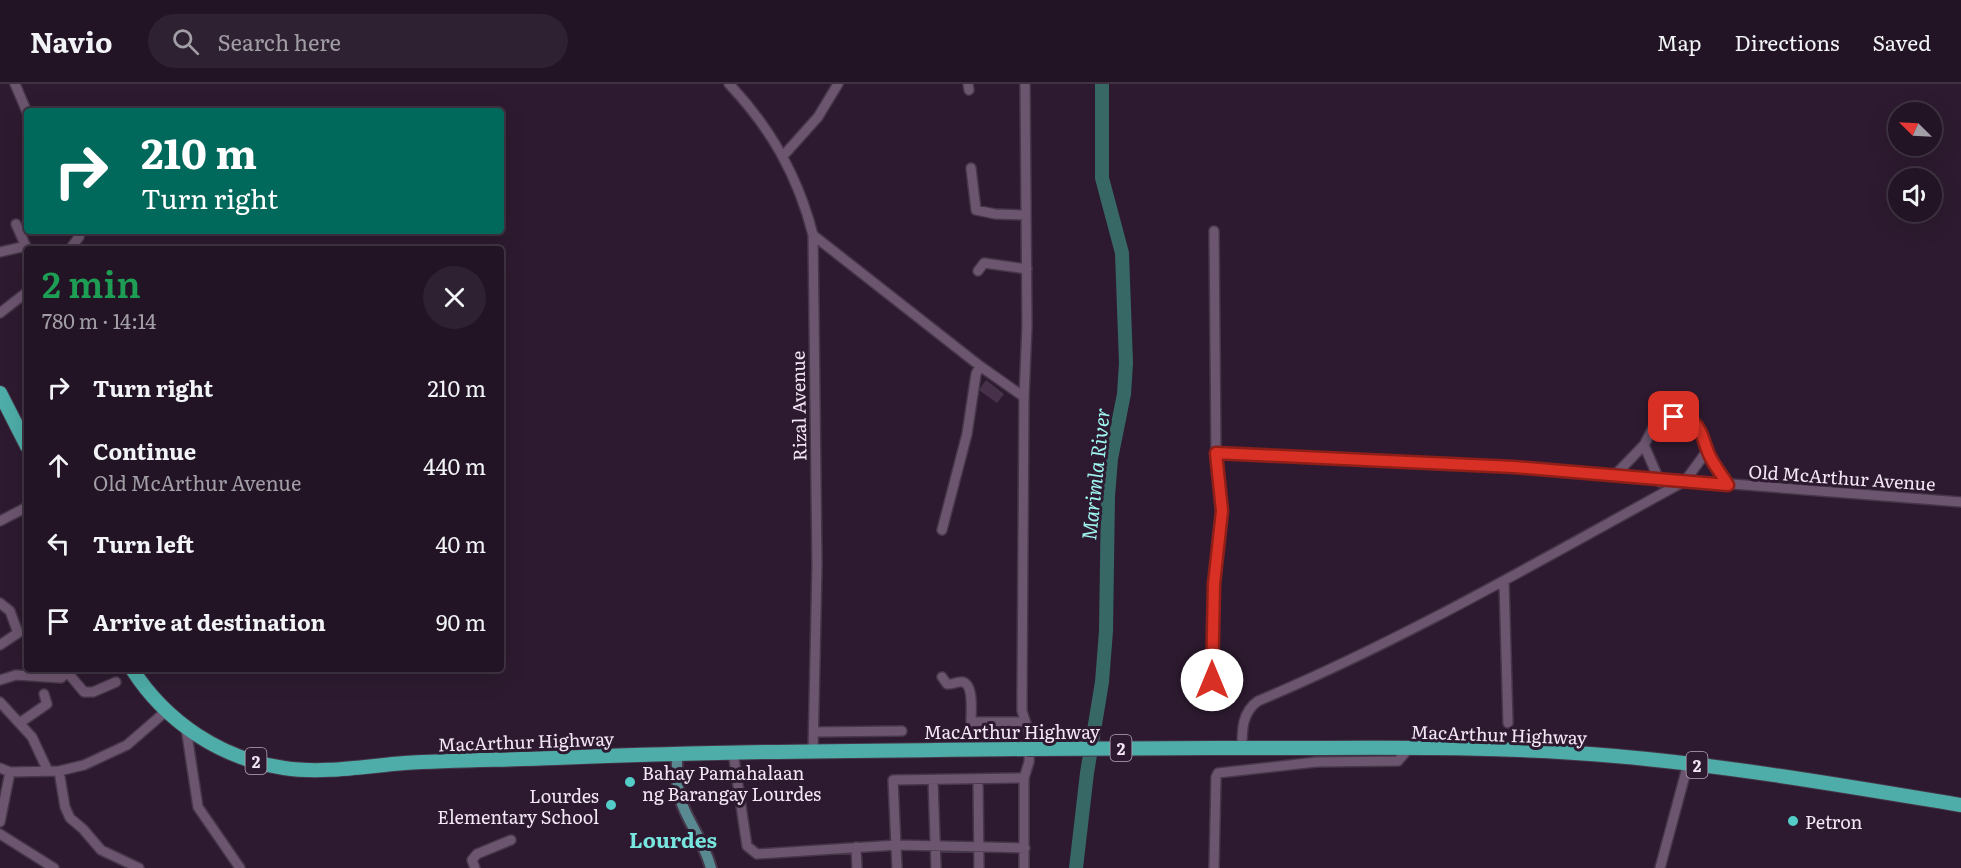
<!DOCTYPE html>
<html lang="en">
<head>
<meta charset="utf-8">
<style>
	:root { --surface:#221424; --page:#2e2131; --text:#f1f3f6; --muted:#a29ea6; --line:#3f3341 }
	body { margin:0; font-family:Literata,serif; background:var(--page); color:var(--text); height:100vh; display:flex; flex-direction:column; font-size:22px; white-space:nowrap }
	* { box-sizing:border-box; margin:0 }
	p { font-size:20px; color:var(--muted) }
	.icon { flex:none; width:33px; height:33px; fill:none; stroke:currentColor; stroke-width:2; stroke-linecap:round; stroke-linejoin:round }
	.map { position:relative; flex:1; overflow:hidden }
	.drawer { position:absolute; left:24px; top:162px; width:480px; height:426px; display:flex; flex-direction:column; background:var(--surface); border-radius:6px; box-shadow:0 6px 24px #0002,0 0 0 2px var(--line) }
	.drawer>* { flex:none }
	.hud { position:absolute; left:24px; top:24px; width:480px; height:126px; border-radius:6px; box-shadow:0 6px 24px #0002,0 0 0 2px var(--line); background:#00695c; color:#fff; overflow:hidden }
	.needle { width:39px; rotate:294deg }
	.buttons { position:absolute; left:1888px; top:18px; display:grid; gap:12px }
	.buttons a { display:grid; place-items:center; width:54px; height:54px; border-radius:50%; background:var(--surface); box-shadow:0 6px 24px #0002,0 0 0 2px var(--line); font-size:30px }
	.pin { position:absolute; display:grid; place-items:center; width:51px; height:51px; color:#fff; margin:-26px; border-radius:12px; box-shadow:0 3px 9px #0006 }
	.me { position:absolute; width:66px; margin:-33px; rotate:0deg; stroke-linejoin:round; filter:drop-shadow(0 0 4px #0008) }
	.turn { display:flex; align-items:center; gap:21px; height:126px; padding:0 18px; font-size:27px }
	.turn .icon { width:78px; height:78px; stroke-width:2.5 }
	.turn b { display:block; font-size:42px; line-height:51px }
	.round { display:grid; place-items:center; flex:none; width:63px; height:63px; border-radius:32px; background:var(--page) }
	.overview { display:flex; align-items:center; justify-content:space-between; height:102px; padding:0 18px }
	h1 { font-size:36px; font-weight:600; line-height:45px; color:#1e9e55 }
	ul { padding:0; list-style:none }
	li { display:flex; align-items:center; gap:18px; height:78px; padding:0 18px }
	li div { flex:1 }
	li b { display:block; font-size:22px }
	li em { font-style:normal }
	header { display:flex; align-items:center; gap:36px; box-sizing:border-box; height:84px; padding:0 30px; background:var(--surface); border-bottom:2px solid var(--line) }
	header strong { font-size:28px }
	nav { display:flex; gap:33px; margin-inline-start:auto; font-size:21px }
	.search { width:420px; height:54px; background:var(--page); display:flex; align-items:center; gap:15px; box-sizing:border-box; padding:0 21px; border-radius:33px; color:var(--muted); font-size:22px }
	.map>svg:first-child { display:block }
	.green { fill:#47314a }
	.lines { fill:none; stroke-linecap:round; stroke-linejoin:round }
	.river { stroke:#376866; stroke-width:14 }
	.minor-casing { stroke:#463649; stroke-width:12 }
	.major-casing { stroke:#463649; stroke-width:14 }
	.highway-casing { stroke:#463649; stroke-width:16 }
	.minor { stroke:#6c556f; stroke-width:9 }
	.major { stroke:#5a8a91; stroke-width:10 }
	.highway { stroke:#4eada8; stroke-width:14 }
	.highway-bridge-casing { stroke:#463649; stroke-width:16; stroke-linecap:butt }
	.highway-bridge { stroke:#4eada8; stroke-width:14 }
	.route-casing { stroke:#8d1f18; stroke-width:15 }
	.route { stroke:#d93025; stroke-width:10 }
	.poi-dot { fill:#54cdc8; stroke:#2d1a30; stroke-width:2 }
	.labels { text-anchor:middle; dominant-baseline:central; stroke-width:6; stroke-linejoin:round; paint-order:stroke }
	.shield { fill:#2d1a30; stroke:#b8a9ba; stroke-width:1.5 }
	.shield-label { font-size:16px; font-weight:bold; fill:#f3e6f5 }
	.street-label { font-size:18px; fill:#f3e6f5; stroke:#2d1a30 }
	.poi-label { font-size:18px; fill:#f3e6f5; stroke:#2d1a30; text-anchor:start }
	.water-label { font-size:20px; font-style:italic; fill:#9ff5f0; stroke:#2d1a30 }
	.quarter-label { font-size:21px; font-weight:bold; fill:#78e4de; stroke:#2d1a30 }
</style>
</head>
<body>
<header>
<strong>Navio</strong>
<div class="search"><svg class="icon" aria-label="search" viewBox="0 0 24 24"><circle cx="10" cy="10" r="6"/><path d="M15 15l6 6"/></svg>Search here</div>
<nav><a>Map</a><a>Directions</a><a>Saved</a></nav>
</header>
<div class="map">
<svg width="1961" height="784" viewBox="0 0 1961 784">
	<rect width="100%" height="100%" fill="#2d1a30"/>
	<path class="green" d="M 986,296 L 1004,310 L 997,319 L 979,306 Z"/>
	<g class="lines">
		<path class="river" d="M 1076,784 L 1087,689 L 1102,598 L 1106,547 L 1108,412 L 1111,375 L 1124,310 L 1126,279 L 1122,169 L 1102,94 L 1102,0"/>
		<defs>
			<path id="minor" d="M 15,0 L 27,28
				M 729,0 C 771,44 798,92 813,151 L 817,481 L 813,668
				M 968,0 L 969,6
				M 783,72 L 818,33 L 838,0
				M 971,84 L 976,126 L 995,130 L 1025,131
				M 16,140 L 27,165
				M 813,151 L 980,282 L 1024,313
				M 70,165 L 79,153 L 80,147
				M 0,168 L 26,162
				M 978,187 L 984,179 L 1027,185
				M 0,229 L 27,208
				M 1644,361 L 1660,398
				M 1216,369 L 1514,383 L 1961,418
				M 1615,391 L 1644,361 L 1654,342 L 1664,336 L 1680,334 L 1690,337 L 1701,347 L 1707,367 L 1728,401
				M 0,437 L 27,423
				M 942,446 L 967,350 L 976,290 L 980,282
				M 1504,497 L 1508,639
				M 0,519 L 10,527 L 18,549 L 0,561
				M 68,589 L 84,608 L 93,608 L 116,598
				M 942,593 L 947,600 C 952,601 958,597 963,598 C 974,601 971,629 971,638 L 1025,638
				M 0,596 L 16,591 L 61,594 L 71,585
				M 1212,596 L 1214,500 L 1222,427 L 1216,369 L 1214,147
				M 0,618 L 32,653 L 47,685
				M 21,638 L 47,620 L 44,610
				M 186,644 L 198,723 L 240,784
				M 814,648 L 902,647
				M 1242,664 C 1242,646 1242,628 1258,617 C 1406,555 1544,474 1685,397 L 1707,367
				M 733,668 L 747,762 L 757,770 L 897,761 L 1025,764
				M 0,684 L 10,688 L 59,687 L 84,681 L 127,661 L 165,628
				M 59,687 L 65,723 L 70,734 L 83,745 L 101,766 L 139,784
				M 933,696 L 936,784
				M 978,696 L 979,784
				M 0,738 L 10,688
				M 0,750 L 54,784
				M 856,763 L 857,784
				M 475,784 L 472,776 L 477,770 L 511,756
				M 897,784 L 893,696 L 1024,694
				M 1024,784 L 1024,694 L 1029,678 L 1030,652 L 1022,627 L 1022,610 L 1024,313 L 1027,242 L 1025,0
				M 1214,784 L 1216,693 L 1218,689 L 1316,678 L 1398,677 L 1409,664
				M 1660,784 L 1688,680"/>
			<path id="major" d="M 677,669 C 677,686 676,704 682,720 C 691,743 704,758 711,784"/>
			<path id="highway" d="M 0,309 L 27,362
				M 132,585 C 166,638 221,675 284,684 C 323,690 366,682 405,679 C 455,676 505,676 555,674 C 712,667 869,667 1027,665
				M 1216,664 C 1348,665 1483,660 1615,672 C 1731,682 1846,702 1961,721"/>
		</defs>
		<use href="#minor" class="minor-casing"/>
		<use href="#major" class="major-casing"/>
		<use href="#highway" class="highway-casing"/>
		<use href="#minor" class="minor"/>
		<use href="#major" class="major"/>
		<use href="#highway" class="highway"/>
		<defs>
			<path id="highway-bridge" d="M 1027,665 L 1216,664"/>
		</defs>
		<use href="#highway-bridge" class="highway-bridge-casing"/>
		<use href="#highway-bridge" class="highway-bridge"/>
	</g>
	<g class="lines">
		<defs>
			<path id="route" d="M 1212,596 L 1214,500 L 1222,427 L 1216,369 L 1514,383 L 1728,401 C 1722,391 1712,379 1708,368 C 1700,348 1701,334 1674,333"/>
		</defs>
		<use href="#route" class="route-casing"/>
		<use href="#route" class="route"/>
	</g>
	<g class="poi-dot">
		<circle cx="630" cy="698" r="6"/>
		<circle cx="611" cy="721" r="6"/>
		<circle cx="1793" cy="737" r="6"/>
	</g>
	<g class="labels">
		<g class="shield">
			<rect x="1110.5" y="651" width="21" height="26" rx="4.5"/>
			<rect x="245.5" y="664" width="21" height="26" rx="4.5"/>
			<rect x="1686.5" y="668" width="21" height="26" rx="4.5"/>
		</g>
		<g class="shield-label">
			<text x="1121" y="664">2</text>
			<text x="256" y="677">2</text>
			<text x="1697" y="681">2</text>
		</g>
		<g class="street-label">
			<text transform="translate(798 322) rotate(-91)">Rizal Avenue</text>
			<text transform="translate(1842 393) rotate(4)">Old McArthur Avenue</text>
			<text x="1012" y="647">MacArthur Highway</text>
			<text transform="translate(1499 650) rotate(2)">MacArthur Highway</text>
			<text transform="translate(526 657) rotate(-2)">MacArthur Highway</text>
		</g>
		<g class="poi-label">
			<text x="642" y="688">Bahay Pamahalaan<tspan x="642" dy="21">ng Barangay Lourdes</tspan></text>
			<text x="599" y="711" text-anchor="end">Lourdes<tspan x="599" dy="21">Elementary School</tspan></text>
			<text x="1805" y="737">Petron</text>
		</g>
		<g class="water-label">
			<text transform="translate(1094 390) rotate(-84)">Marimla River</text>
		</g>
		<g class="quarter-label">
			<text x="673" y="754">Lourdes</text>
		</g>
	</g>
</svg>
<div class="buttons">
<a><svg class="needle" viewBox="-14 -14 28 28"><path d="M0-13l5 13h-10z" fill="#e53935"/><path d="M0 13l5-13h-10z" fill="#a29ea6"/></svg></a>
<a><svg class="icon" aria-label="sound" viewBox="0 0 24 24"><path d="M4 9h4l5-4v14l-5-4H4zM17 9q2 3 0 6"/></svg></a>
</div>
<div class="pin" style="left:1674px;top:333px;background:#d93025"><svg class="icon" aria-label="arrive" viewBox="0 0 24 24"><path d="M6 21V4h12l-3 4 3 4H6"/></svg></div>
<svg class="me" style="left:1212px;top:596px" viewBox="-20 -20 40 40"><circle r="19" fill="#fff"/><path d="M0-13L10 11 0 6-10 11z" fill="#d93025"/></svg>
<div class="hud">
<div class="turn"><svg class="icon" aria-label="right" viewBox="0 0 24 24"><path d="M7 20v-9h11M14 6l5 5-5 5"/></svg><div><b>210 m</b>Turn right</div></div>
</div>
<section class="drawer">
<div class="overview"><div><h1>2 min</h1><p>780 m · 14:14</p></div><a class="round"><svg class="icon" aria-label="close" viewBox="0 0 24 24"><path d="M6 6l12 12M18 6L6 18"/></svg></a></div>
<ul>
<li><svg class="icon" aria-label="right" viewBox="0 0 24 24"><path d="M7 20v-9h11M14 6l5 5-5 5"/></svg><div><b>Turn right</b></div><em>210 m</em></li>
<li><svg class="icon" aria-label="ahead" viewBox="0 0 24 24"><path d="M12 20V5M6 11l6-6 6 6"/></svg><div><b>Continue</b><p>Old McArthur Avenue</p></div><em>440 m</em></li>
<li><svg class="icon" aria-label="left" viewBox="0 0 24 24"><path d="M17 20v-9H6M10 6l-5 5 5 5"/></svg><div><b>Turn left</b></div><em>40 m</em></li>
<li><svg class="icon" aria-label="arrive" viewBox="0 0 24 24"><path d="M6 21V4h12l-3 4 3 4H6"/></svg><div><b>Arrive at destination</b></div><em>90 m</em></li>
</ul>
</section>
</div>
</body>
</html>
